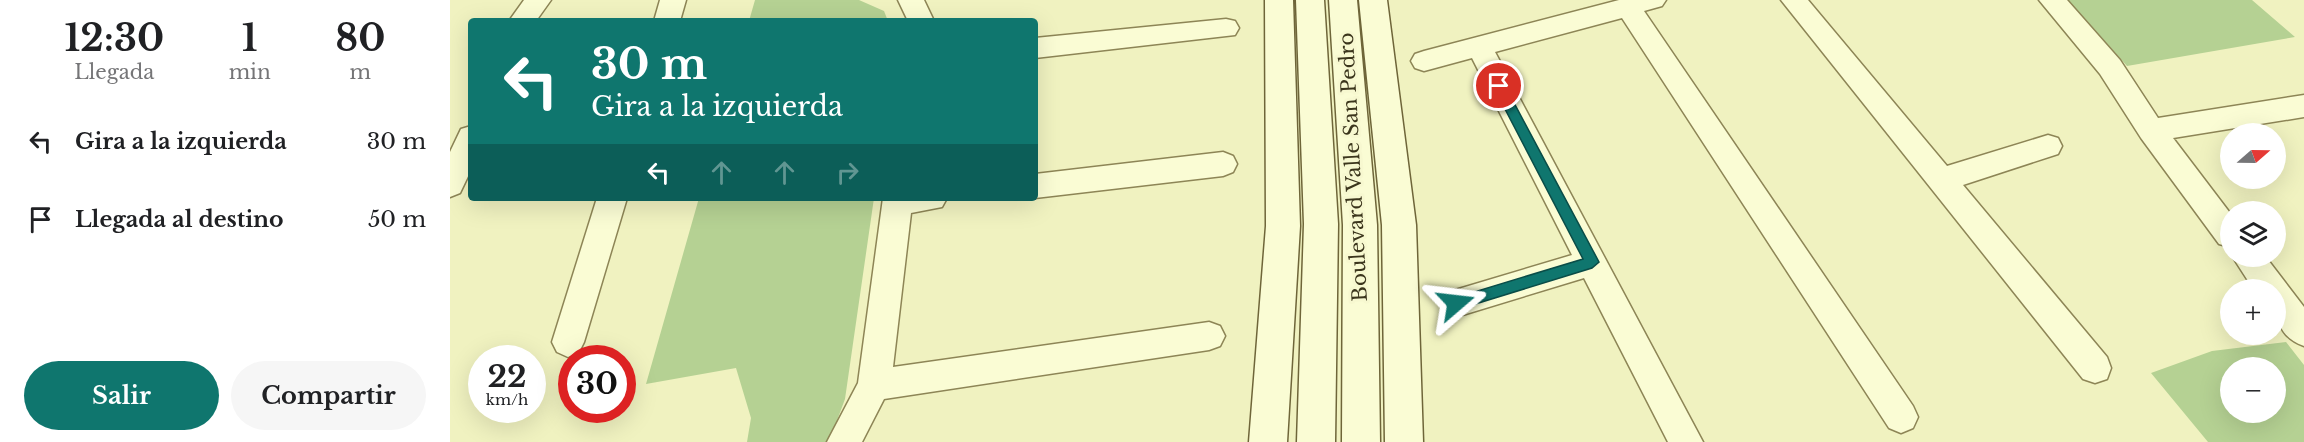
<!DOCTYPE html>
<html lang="es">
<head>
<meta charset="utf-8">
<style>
	:root { --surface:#fff; --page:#f6f6f6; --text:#202124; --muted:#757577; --accent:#0f766e }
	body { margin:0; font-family:"Libre Baskerville",serif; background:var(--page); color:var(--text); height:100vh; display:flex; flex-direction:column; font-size:22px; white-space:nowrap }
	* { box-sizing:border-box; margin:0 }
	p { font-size:20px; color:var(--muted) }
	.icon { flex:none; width:33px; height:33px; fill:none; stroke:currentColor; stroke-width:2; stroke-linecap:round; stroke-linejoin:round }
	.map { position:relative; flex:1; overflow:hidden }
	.sheet { display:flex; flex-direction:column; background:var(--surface); width:450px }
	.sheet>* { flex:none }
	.banner { position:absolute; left:18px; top:18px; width:570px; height:183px; border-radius:6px; box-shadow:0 6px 24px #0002; background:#0f766e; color:#fff; overflow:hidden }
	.needle { width:39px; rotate:70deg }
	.tools { position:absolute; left:1770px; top:123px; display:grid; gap:12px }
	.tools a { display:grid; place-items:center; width:66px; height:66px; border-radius:50%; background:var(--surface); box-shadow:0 6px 24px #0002; font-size:30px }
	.speed { position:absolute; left:18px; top:345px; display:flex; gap:12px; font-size:30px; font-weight:700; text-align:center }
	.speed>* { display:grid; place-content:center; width:78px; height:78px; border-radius:50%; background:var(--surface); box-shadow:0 6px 24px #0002; line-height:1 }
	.speed small { font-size:15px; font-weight:400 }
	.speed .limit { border:9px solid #d22; background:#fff; color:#111 }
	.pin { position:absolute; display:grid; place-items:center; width:51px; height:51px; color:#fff; margin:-26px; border:3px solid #fff; border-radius:50%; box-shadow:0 2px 6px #0007 }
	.me { position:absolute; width:66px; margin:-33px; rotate:73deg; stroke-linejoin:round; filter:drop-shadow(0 0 4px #0008) }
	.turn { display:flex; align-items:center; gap:21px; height:126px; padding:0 24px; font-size:27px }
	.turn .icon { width:78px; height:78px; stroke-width:2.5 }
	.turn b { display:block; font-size:42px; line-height:51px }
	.lanes { display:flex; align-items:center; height:57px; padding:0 24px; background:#0003; justify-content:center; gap:30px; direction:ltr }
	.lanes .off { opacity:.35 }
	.eta { display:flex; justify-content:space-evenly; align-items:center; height:102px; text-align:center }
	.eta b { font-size:36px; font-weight:800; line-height:42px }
	.button { display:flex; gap:12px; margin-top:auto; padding:12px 24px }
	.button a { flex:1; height:69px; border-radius:36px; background:var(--accent); color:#fff; font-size:24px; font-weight:800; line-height:69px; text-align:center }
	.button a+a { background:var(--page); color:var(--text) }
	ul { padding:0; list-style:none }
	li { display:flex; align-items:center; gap:18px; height:78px; padding:0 24px }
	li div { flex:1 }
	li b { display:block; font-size:22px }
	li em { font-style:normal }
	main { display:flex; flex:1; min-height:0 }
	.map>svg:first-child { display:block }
	.green { fill:#b5d193; fill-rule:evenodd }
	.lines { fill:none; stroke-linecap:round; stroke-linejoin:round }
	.street-casing { stroke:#8d8556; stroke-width:3 }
	.secondary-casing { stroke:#6e6539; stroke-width:3 }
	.street { fill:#fafcd4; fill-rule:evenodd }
	.secondary { fill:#fafcd4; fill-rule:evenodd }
	.route { fill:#0f766e; stroke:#0a4d48; stroke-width:1.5 }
	.labels { text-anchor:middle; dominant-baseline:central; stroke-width:6; stroke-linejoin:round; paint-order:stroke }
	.street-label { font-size:20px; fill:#3b351c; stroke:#f7f8d0 }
</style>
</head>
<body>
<main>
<section class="sheet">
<div class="eta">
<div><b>12:30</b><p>Llegada</p></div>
<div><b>1</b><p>min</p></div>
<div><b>80</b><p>m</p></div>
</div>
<ul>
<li><svg class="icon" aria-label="left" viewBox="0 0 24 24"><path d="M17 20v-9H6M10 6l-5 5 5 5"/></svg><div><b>Gira a la izquierda</b></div><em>30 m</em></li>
<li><svg class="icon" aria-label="arrive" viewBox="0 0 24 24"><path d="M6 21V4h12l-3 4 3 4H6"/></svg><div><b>Llegada al destino</b></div><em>50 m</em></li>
</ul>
<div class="button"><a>Salir</a><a>Compartir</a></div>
</section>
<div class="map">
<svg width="1854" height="442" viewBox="0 0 1854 442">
	<rect width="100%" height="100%" fill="#f0f2c0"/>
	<path class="green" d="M 305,0 L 409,0 L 434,11 L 438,21 L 299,21 Z
		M 1618,0 L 1802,0 L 1845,37 L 1677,66 Z
		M 249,198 L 424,198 L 395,399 L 379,442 L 297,442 L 301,418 L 286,368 L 196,384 Z
		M 1836,342 L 1854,365 L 1854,442 L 1758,442 L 1701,373 L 1762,351 ZM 1780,368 L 1826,368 L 1826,412 L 1780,412 Z"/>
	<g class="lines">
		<defs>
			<path id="street" d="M 74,0 L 101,0 L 86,21 L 59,21 Z
				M 210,0 L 236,0 L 230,21 L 204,21 Z
				M 448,0 L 474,0 L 484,21 L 458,21 Z
				M 1169,0 L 1216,0 L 1212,6 L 1194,11 L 1463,406 L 1468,417 L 1463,428 L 1451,433 L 1439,428 L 1172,18 L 1045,52 L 1253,442 L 1218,442 L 1134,278 L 1006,317 L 995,313 L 990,303 L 995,293 L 1122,255 L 1022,58 L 974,71 L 965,68 L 961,61 L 965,54 L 974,51 Z
				M 1331,0 L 1358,0 L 1497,166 L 1598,135 L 1608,138 L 1612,146 L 1608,154 L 1513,185 L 1657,357 L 1661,368 L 1657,379 L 1645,383 L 1633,379 Z
				M 1589,0 L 1617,0 L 1670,60 L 1708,118 L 1854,95 L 1854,117 L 1723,138 L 1780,213 L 1780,247 L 1769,244 L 1691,138 L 1650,74 Z
				M 776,19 L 785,21 L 789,28 L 785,35 L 585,58 L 585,38 Z
				M 21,126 L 21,170 L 10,193 L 0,197 L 0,152 L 11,129 Z
				M 773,152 L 783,156 L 787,164 L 783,172 L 773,176 L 585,198 L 585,174 Z
				M 147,198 L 177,198 L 134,342 L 129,352 L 118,357 L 107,352 L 102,342 Z
				M 433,198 L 497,198 L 492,207 L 461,213 L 443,367 L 759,322 L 770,326 L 775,336 L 770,346 L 759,350 L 434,399 L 412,442 L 377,442 L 408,383 Z
				M 1782,256 L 1815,256 L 1854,307 L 1854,346 C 1826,336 1826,315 1826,290 L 1804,290 Z"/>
			<path id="secondary" d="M 815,0 L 843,0 L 850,226 L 837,442 L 799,442 L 816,226 Z
				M 846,0 L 874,0 L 888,224 L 885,442 L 847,442 L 854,224 Z
				M 879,0 L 907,0 L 927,225 L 930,442 L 892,442 L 893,225 Z
				M 909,0 L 937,0 L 966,225 L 973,442 L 935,442 L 932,225 Z"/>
		</defs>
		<use href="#street" class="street-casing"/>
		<use href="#secondary" class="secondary-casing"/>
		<use href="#street" class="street"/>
		<use href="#secondary" class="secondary"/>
	</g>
	<path class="route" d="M 1049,81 L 1055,86 L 1149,262 L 1142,268 L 1006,310 L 1001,308 L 999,303 L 1001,299 L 1133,259 L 1043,86 Z"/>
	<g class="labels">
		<g class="street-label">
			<text transform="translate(903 167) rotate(-93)">Boulevard Valle San Pedro</text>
		</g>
	</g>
</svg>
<div class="tools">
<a><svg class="needle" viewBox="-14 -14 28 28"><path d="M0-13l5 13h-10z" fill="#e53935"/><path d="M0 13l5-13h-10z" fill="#757577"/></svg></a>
<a><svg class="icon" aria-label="layers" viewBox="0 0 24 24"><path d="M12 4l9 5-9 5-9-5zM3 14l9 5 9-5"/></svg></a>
<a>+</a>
<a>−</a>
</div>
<div class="speed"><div>22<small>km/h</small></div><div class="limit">30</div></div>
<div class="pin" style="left:1049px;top:86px;background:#d93025"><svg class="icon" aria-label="arrive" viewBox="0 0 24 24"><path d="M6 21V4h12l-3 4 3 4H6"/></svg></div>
<svg class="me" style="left:1006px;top:303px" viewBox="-20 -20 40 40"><path d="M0-17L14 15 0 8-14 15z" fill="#0f766e" stroke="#fff" stroke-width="4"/></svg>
<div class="banner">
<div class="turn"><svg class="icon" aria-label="left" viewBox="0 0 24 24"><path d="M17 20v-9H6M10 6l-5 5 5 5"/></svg><div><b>30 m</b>Gira a la izquierda</div></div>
<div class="lanes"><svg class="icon" aria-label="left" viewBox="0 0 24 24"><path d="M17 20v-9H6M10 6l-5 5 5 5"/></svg><svg class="icon off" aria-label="ahead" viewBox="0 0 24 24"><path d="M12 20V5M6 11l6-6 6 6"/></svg><svg class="icon off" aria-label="ahead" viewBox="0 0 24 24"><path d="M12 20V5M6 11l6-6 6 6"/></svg><svg class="icon off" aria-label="right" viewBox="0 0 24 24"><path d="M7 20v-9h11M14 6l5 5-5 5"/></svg></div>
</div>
</div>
</main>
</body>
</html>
